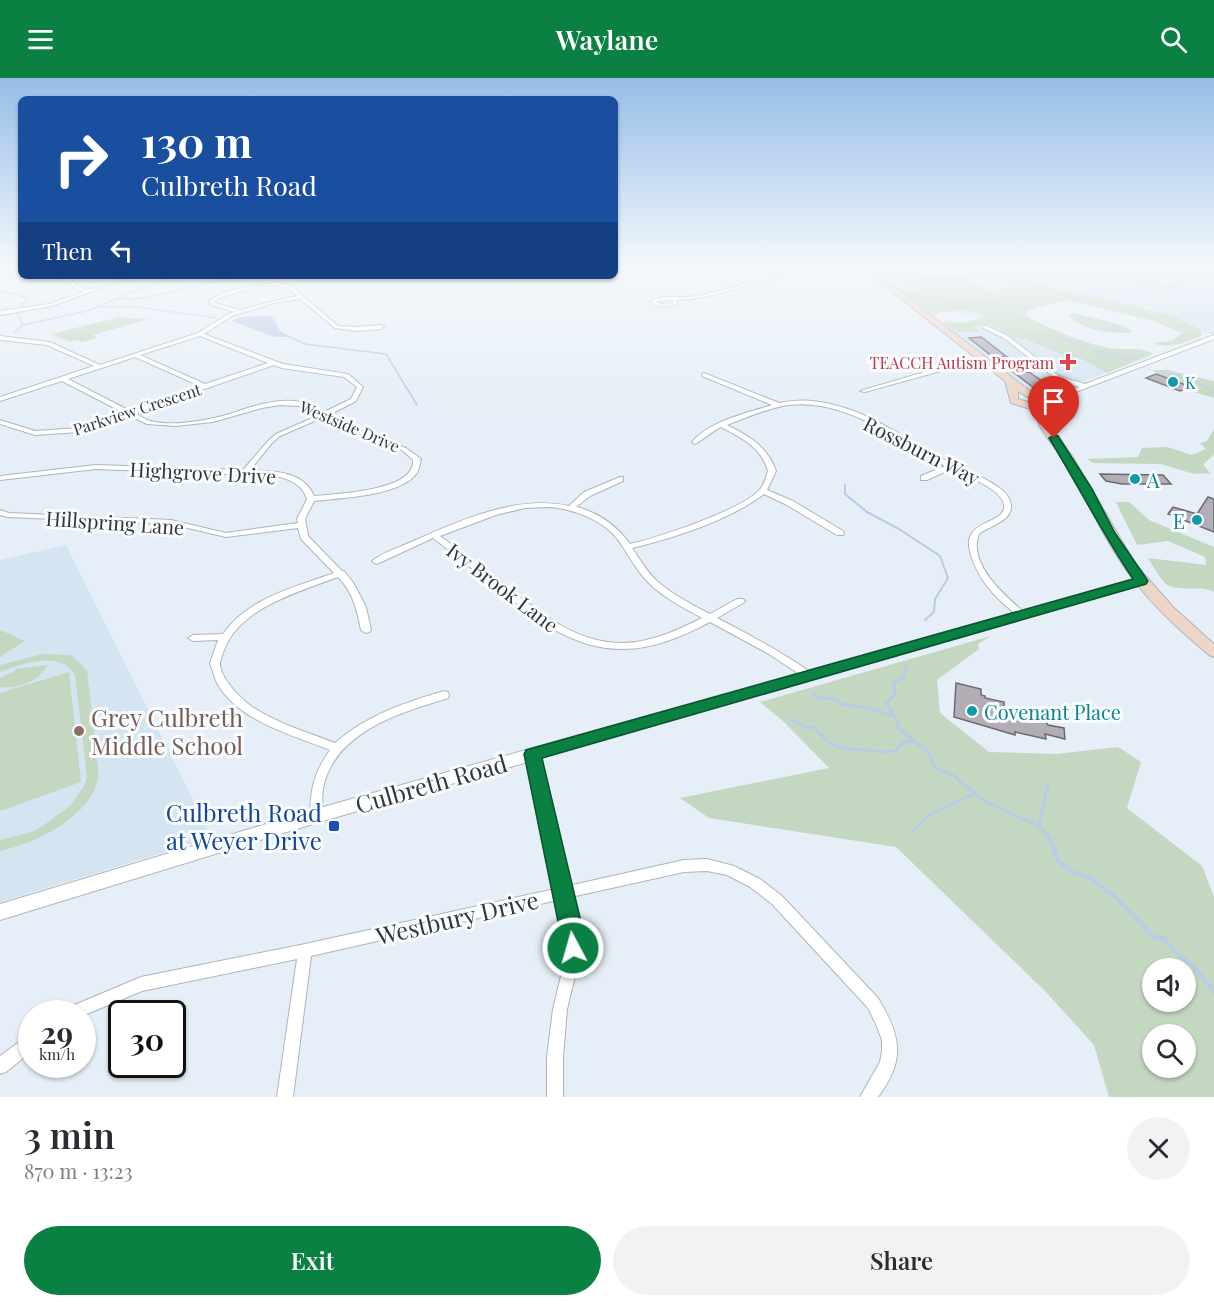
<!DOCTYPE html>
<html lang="en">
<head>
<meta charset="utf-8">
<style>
	:root { --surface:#fff; --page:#f2f2f3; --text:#2b2b33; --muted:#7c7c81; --accent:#0b8043 }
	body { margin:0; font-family:"Playfair Display",serif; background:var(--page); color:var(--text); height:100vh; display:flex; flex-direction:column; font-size:22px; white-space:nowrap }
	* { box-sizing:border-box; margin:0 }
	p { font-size:20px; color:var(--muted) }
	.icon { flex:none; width:33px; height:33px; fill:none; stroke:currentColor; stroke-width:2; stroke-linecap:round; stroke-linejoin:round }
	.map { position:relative; height:1019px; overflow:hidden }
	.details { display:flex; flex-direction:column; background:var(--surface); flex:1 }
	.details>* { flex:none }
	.top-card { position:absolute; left:18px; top:18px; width:600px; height:183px; border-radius:9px; box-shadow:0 2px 4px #0004; background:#1a4fa0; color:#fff; overflow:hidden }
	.controls { position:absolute; left:1142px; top:880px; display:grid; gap:12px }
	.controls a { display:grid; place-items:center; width:54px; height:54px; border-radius:50%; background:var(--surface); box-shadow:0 2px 4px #0004; font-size:30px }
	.speed { position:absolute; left:18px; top:922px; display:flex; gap:12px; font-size:30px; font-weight:700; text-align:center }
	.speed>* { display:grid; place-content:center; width:78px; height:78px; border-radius:50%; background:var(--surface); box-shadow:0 2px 4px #0004; line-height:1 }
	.speed small { font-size:15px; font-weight:400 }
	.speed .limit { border:3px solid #111; border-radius:9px; background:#fff; color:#111 }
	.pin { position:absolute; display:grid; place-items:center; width:51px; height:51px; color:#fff; margin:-62px -26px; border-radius:50% 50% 50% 0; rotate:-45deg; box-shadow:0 0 6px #0007 }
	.pin .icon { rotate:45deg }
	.me { position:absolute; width:66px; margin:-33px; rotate:354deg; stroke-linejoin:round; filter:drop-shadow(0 0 4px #0008) }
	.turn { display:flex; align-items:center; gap:21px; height:126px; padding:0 24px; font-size:27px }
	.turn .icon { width:78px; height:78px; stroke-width:2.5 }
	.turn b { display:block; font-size:42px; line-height:51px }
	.then { display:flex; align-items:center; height:57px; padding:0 24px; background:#0003; gap:12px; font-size:22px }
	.round { display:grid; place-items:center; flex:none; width:63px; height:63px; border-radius:32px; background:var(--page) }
	.summary { display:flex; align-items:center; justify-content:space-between; height:102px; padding:0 24px }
	h1 { font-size:36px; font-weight:600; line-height:45px }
	.cta { display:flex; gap:12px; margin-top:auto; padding:12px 24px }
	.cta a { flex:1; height:69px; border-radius:36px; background:var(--accent); color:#fff; font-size:24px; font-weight:600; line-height:69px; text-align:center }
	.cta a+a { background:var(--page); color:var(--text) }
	header { display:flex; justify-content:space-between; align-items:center; height:78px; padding:0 24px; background:var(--accent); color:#fff; font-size:27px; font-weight:600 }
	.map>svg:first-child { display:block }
	.built { fill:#d4e4f0 }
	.green { fill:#c3d7c1; fill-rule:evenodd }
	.water { fill:#b8cbe7 }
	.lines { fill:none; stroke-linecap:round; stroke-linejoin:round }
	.stream-far3 { stroke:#b8cbe7; stroke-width:1.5 }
	.stream-far2 { stroke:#b8cbe7; stroke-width:2 }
	.stream-far1 { stroke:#b8cbe7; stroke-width:3 }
	.stream { stroke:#b8cbe7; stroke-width:4 }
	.building { fill:#b3adb6; stroke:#6e6870; stroke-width:1.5 }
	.minor-casing { stroke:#acb5bc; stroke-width:2 }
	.tertiary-casing { stroke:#acb5bc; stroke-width:2 }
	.secondary-casing { stroke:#acb5bc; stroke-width:2 }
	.minor { fill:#fff; fill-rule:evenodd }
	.tertiary { fill:#fff; fill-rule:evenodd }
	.secondary { fill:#eed5c6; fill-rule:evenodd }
	.route { fill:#0b8043; stroke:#07532c; stroke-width:1.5 }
	.health-dot { fill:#e0444e; stroke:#f8fcff; stroke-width:2 }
	.culture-dot { fill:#0f9aa8; stroke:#f8fcff; stroke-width:2 }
	.education-dot { fill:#8d6e63; stroke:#f8fcff; stroke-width:2 }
	.transit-dot { fill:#1a4fb4; stroke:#f8fcff; stroke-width:2 }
	.labels { text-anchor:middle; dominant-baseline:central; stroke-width:6; stroke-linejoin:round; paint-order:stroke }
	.far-health-label { font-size:16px; fill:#be3a42; stroke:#f8fcff; text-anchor:end }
	.far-culture-label { font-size:16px; fill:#0d838f; stroke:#f8fcff; text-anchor:start }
	.far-street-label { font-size:16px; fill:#333639; stroke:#f8fcff }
	.street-label { font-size:20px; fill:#333639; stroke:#f8fcff }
	.culture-label { font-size:20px; fill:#0d838f; stroke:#f8fcff; text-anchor:start }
	.near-education-label { font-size:24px; fill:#785e54; stroke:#f8fcff; text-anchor:start }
	.near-street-label { font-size:24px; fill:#333639; stroke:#f8fcff }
	.near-transit-label { font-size:24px; fill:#164399; stroke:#f8fcff; text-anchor:end }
</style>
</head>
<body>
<header><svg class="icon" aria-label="menu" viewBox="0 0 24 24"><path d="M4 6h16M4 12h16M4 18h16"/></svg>Waylane<svg class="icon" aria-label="search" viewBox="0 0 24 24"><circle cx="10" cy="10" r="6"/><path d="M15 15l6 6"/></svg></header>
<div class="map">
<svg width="1214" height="1019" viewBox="0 0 1214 1019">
	<rect width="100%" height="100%" fill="#e6eff7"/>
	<path class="built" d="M 916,189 L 1214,189 L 1214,257 L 1056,216 L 983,240 L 1114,291 L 1043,319 L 1031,317 L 949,251 L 980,240 L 951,232 L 933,237 L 877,194 Z
		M 66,467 L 212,760 L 0,824 L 0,482 Z"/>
	<path class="green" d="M 1022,189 L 1054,197 L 1019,209 L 1035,205 L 1173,238 L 1201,252 L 1202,258 C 1184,264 1171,272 1152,265 L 1172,263 L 1182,255 L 1151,242 L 1065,222 L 1027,233 L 1025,237 C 1049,251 1080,264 1108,270 C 1122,273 1140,268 1153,276 L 1107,295 L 1082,281 L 1061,276 L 1025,261 L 1013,259 L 993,247 L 978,247 L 975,249 L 979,254 L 960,254 L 943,246 L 946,243 L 961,245 L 987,239 C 976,228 946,233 933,237 L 899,211 C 933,216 968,229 1003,217 L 997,212 L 1016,208 L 987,201 L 988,197 L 979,193 L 980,192 Z
		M 1061,189 L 1068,191 L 1066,189 C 1074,189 1081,193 1089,195 C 1115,201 1144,210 1171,209 L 1165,207 L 1172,202 L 1179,203 L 1168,198 L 1153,207 L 1083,193 C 1101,183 1174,189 1188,206 L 1180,210 L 1164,213 L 1059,191 Z
		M 959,197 L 999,217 C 976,223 918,223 903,202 Z
		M 1074,235 L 1122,247 L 1134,254 C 1113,257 1083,253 1068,237 Z
		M 120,239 L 148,241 L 93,257 L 97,260 L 82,264 L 77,262 L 69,264 L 51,256 Z
		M 1153,292 L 1167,292 L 1214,303 L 1214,320 L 1194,314 L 1195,310 L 1154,294 Z
		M 1214,351 L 1214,377 L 1203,386 L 1210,395 L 1194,396 L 1161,386 L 1092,385 L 1088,381 L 1138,379 L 1142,370 L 1167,369 L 1192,377 L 1206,371 L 1200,365 L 1207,363 Z
		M 1116,424 L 1129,424 L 1149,442 L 1214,469 L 1214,514 C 1199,506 1176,516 1164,504 C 1158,497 1153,488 1148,480 L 1206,487 L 1205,479 L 1168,463 L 1137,467 Z
		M 0,552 L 25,563 L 0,579 Z
		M 991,558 L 978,566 L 979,571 L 937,602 L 940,635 L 989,674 L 1056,676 L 1118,669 L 1141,684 L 1127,730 L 1202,788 L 1214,819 L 1214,1019 L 1109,1019 L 1094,967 L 1046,914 L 896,769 L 709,740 L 680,720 L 829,690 L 783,643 L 760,624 ZM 1152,891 L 1185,891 L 1185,924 L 1152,924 ZM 1152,957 L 1185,957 L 1185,990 L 1152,990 Z
		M 42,576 L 71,577 L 87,592 C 90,618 93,644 95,670 C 96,679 99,690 98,698 C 93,739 35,765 0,773 L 0,762 L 32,754 L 44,747 L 70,728 L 84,708 L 87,699 L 75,597 C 61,571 21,586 0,594 L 0,588 L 4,586 Z
		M 48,587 C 38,604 19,611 0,609 L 0,600 L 15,593 L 15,591 Z
		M 69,594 L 81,704 L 0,733 L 0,615 Z"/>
	<path class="water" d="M 270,238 L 277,240 L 274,241 L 280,253 L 290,259 L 275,259 L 232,243 L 241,239 Z"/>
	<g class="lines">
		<path class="stream-far3" d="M 615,196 L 632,197
			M 0,212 L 28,220 L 20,229
			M 111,222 L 146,220 L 238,198
			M 96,229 L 138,229 L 216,240
			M 18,236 L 23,247
			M 1073,236 L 1129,255
			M 14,254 L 23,247 L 87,233 L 172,198
			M 1054,257 L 1094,273 L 1112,275 L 1128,283
			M 288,258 L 305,266 L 386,276 L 417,327
			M 1125,281 L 1144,276
			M 1159,293 L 1191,301 L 1214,314"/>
		<path class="stream-far2" d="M 845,407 L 845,416 L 867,434 L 899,451 L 940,478 L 948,500 L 935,521 L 934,534 L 925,542"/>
		<path class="stream-far1" d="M 907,588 L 904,599 L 894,604 L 895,616 L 886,625 L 898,644 L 897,649 L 928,674 L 935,689 L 954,698 L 984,723 L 1039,748 L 1049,759
			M 813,615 L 818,620 L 833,620 L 841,626 L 868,630 L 894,638
			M 791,641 L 805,649 L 813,649 L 830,665 L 842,670 L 888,674 L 896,672 L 905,663 L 914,664
			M 1039,748 L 1048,707
			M 912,754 L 932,735 L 974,716"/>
		<path class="stream" d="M 1048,757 L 1058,782 L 1071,793 L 1092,801 L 1114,818 L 1154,859 L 1164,860 L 1171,870 L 1195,890 L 1214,914"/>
	</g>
	<path class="building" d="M 981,259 L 984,261 L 1007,279 L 993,279 L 969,260 Z
		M 1013,294 L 1029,294 L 1055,312 L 1038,313 Z
		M 1156,296 L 1170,301 L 1191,309 L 1180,313 L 1146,300 Z
		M 1100,396 L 1163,397 L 1171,406 L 1122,406 L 1106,403 Z
		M 1208,419 L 1214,421 L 1214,454 L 1168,436 L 1173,429 L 1197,436 Z
		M 956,605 L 981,611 L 981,617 L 985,618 L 985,620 L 1004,624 L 1004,631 L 1044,640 L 1048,647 L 1064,650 L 1065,661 L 1045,656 L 1046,661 L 1015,654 L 1015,657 L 954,639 Z"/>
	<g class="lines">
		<defs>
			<path id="minor" d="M 803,189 L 808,189 L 722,215 L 692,221 L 677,222 L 677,226 C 668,230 659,230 650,224 C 662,215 680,221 695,218 C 731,211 767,199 803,189 ZM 665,222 L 673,222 L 673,225 L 662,226 L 656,224 Z
				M 21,193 L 21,195 L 0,196 L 0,194 Z
				M 61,198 C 70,198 73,206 81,210 C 91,215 117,202 128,198 L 134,198 L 52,228 L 0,237 L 0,233 L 49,226 L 83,214 L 77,212 Z
				M 279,205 L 291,208 L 338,248 L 357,249 L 381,247 L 384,249 L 381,251 L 357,253 L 335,250 L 300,221 L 274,225 L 232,238 L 204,256 L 283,286 L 348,296 L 363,309 L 356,323 L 329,337 L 371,357 L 406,370 L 421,381 C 420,385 419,391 417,395 C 401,418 340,420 314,423 L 305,441 L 308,458 L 342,493 L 344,493 L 354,506 L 366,529 L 371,552 L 369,554 L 366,555 L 361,552 C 357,532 353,514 338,499 C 299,514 237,530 223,575 C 222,578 221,581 220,584 C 219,599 239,619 251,628 C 276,645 307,654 335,665 C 367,637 404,625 444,613 L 448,614 L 449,617 L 448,620 C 400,635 335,653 323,710 C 322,719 322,729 322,738 L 320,742 L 316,743 L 312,742 L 310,738 C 311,710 313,696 330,672 C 292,657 235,642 216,603 C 214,597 212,591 210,585 L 218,562 L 193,563 L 188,560 L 193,557 L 223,556 C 248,520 295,509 334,495 L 301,461 L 298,450 L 226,459 L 171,446 L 8,439 L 0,437 L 0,432 L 9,435 L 171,442 L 226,455 L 298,445 L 297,441 L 307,421 C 302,406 290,401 275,398 L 96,391 L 0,402 L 0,398 L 96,387 L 243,392 L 268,363 L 276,356 L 319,337 L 299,328 L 280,327 L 262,330 L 213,344 L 175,348 L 147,346 L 129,337 L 80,354 L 35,357 L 0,346 L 0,342 L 35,353 L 79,350 L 124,335 L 62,303 L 0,323 L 0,319 L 94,288 L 47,267 L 0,262 L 0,258 L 50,264 L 100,287 L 198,255 L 228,236 L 235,234 L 211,227 L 209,223 C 223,211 260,206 279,205 ZM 279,207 L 287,210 L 297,218 L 273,223 L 240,232 L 215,225 L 214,223 L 219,220 L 259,208 ZM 200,258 L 268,285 L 205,306 L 140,277 ZM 135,279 L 200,308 L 130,333 L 68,301 ZM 274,287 L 282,290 L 344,299 L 357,309 L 351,321 L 324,334 C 314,330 305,324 294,323 C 272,321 251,329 230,336 C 209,342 169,350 147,342 C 143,340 139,337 135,335 ZM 324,339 L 367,359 L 402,372 L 413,382 C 413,385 413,388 411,391 C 401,413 336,416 314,418 C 304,393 274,393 250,392 L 272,365 L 280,358 Z
				M 983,248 L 987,248 L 1008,258 L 1059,298 L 1085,306 L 1214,257 L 1214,261 L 1042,327 L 1040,326 L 1040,324 L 1048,321 L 1032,319 L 1032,317 L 1054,318 L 1079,309 L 1055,300 L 1004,260 L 983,250 Z
				M 986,283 L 988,284 L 988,286 L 955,289 L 865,314 L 860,313 L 955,285 Z
				M 704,295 L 779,325 C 797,321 816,322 834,327 C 876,337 911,365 949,384 C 965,393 983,398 998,409 C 1004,413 1010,419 1011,427 C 1013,443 989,448 979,456 C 967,485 1005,518 1024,534 L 1026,536 L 1024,538 L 1018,538 C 997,521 979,504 971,477 C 969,470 967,462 972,455 C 978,446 990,444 999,438 C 1022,418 963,396 951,391 L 927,402 L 921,402 L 921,398 L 945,388 C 897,362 846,320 788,327 C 768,330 746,340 727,347 C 749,358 767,368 776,393 L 767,412 L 793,423 L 843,453 L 844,455 L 843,457 L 837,457 L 787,427 L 764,416 C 730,442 674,460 632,470 C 640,481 646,493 656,502 C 671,516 691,526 710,536 L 737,521 L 743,521 L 745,523 L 743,525 L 717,540 C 750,557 782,574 813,596 L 814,598 L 813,600 L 805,600 L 769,576 L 710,544 C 683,558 654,571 623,571 C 573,572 535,540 498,511 C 476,494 455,477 433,460 L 379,485 L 376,486 L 372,483 C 382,475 397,470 409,465 C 456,444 516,416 569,428 L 584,414 L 620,399 L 623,399 L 623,403 L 590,418 L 576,429 C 598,434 617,448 630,466 C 656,460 746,431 761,410 C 765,405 766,399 768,393 C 761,369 742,360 721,349 C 711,354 704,361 695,366 L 692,364 C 709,343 747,335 772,327 L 702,298 L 702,296 ZM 525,430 C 536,430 548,428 558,430 C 581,434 608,445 621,466 C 629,478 637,493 648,504 C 662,519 684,530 702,540 C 678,552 652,564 624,565 C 577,566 540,535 506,508 C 484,491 462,474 440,458 L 496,437 Z
				M 532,672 L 536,673 L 538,676 L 568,808 L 684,782 L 707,781 L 734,788 L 760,801 L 782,818 L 878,920 C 901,958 906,982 878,1019 L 860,1019 L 880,984 L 882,973 L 882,962 L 875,944 L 868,930 L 772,826 L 750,809 L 727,797 L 707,793 L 684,794 L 571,819 L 580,860 L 576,894 L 567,931 L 563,979 L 563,1019 L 547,1019 L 547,979 L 553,931 L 562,894 L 566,860 L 558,822 L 311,878 L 293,1019 L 277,1019 L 297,881 L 142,913 L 82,938 L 82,936 L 62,936 L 65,931 L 141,899 L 305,866 L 555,811 L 526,676 L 528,673 Z
				M 32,955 L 32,973 L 6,994 L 0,996 L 0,978 L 27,958 Z"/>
			<path id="tertiary" d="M 1141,499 L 1147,503 L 1145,506 L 316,745 L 0,842 L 0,826 L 316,731 Z"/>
			<path id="secondary" d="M 861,189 L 868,189 L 1035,317 L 1027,319 L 1018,313 L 1018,321 L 1028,324 L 1036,323 L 1038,319 L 1044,319 L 1045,333 L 1050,347 L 1072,378 L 1136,487 L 1173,529 L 1214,566 L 1214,579 L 1209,577 C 1173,547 1138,514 1114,473 C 1096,444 1083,414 1066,385 C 1055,367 1035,351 1035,329 L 1027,330 L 1011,325 L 1005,303 Z"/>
		</defs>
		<use href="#minor" class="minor-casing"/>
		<use href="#tertiary" class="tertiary-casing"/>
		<use href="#secondary" class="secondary-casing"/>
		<use href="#minor" class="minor"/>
		<use href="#tertiary" class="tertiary"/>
		<use href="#secondary" class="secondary"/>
	</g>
	<linearGradient id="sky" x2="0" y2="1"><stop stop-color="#95bde8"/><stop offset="0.57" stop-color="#f4f8fb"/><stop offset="1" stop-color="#f4f8fb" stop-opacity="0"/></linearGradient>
	<rect width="1214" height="331" fill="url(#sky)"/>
	<path class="route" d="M 1054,357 L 1058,358 L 1092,411 L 1115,455 L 1148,503 L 1146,506 L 542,680 L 583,852 L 584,870 L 580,878 L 573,881 L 565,878 L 524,676 L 526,672 L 1133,501 C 1102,455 1078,407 1049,360 Z"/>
	<path class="health-dot" d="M1065 275h6v6h6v6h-6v6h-6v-6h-6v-6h6z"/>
	<g class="culture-dot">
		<circle cx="1173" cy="304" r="6"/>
		<circle cx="1135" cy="401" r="6"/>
		<circle cx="1197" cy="442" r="6"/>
		<circle cx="972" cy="633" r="6"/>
	</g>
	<circle class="education-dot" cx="79" cy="653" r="6"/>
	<rect class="transit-dot" x="328" y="742" width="12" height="12" rx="3"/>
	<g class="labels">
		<g class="far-health-label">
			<text x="1054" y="284">TEACCH Autism Program</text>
		</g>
		<g class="far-culture-label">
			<text x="1185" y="304">K</text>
		</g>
		<g class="far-street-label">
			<text transform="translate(137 331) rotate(-18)">Parkview Crescent</text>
			<text transform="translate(350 348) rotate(23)">Westside Drive</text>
		</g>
		<g class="street-label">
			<text transform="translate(922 372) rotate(27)">Rossburn Way</text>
			<text transform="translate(203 394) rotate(3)">Highgrove Drive</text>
			<text transform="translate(115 444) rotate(4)">Hillspring Lane</text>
			<text transform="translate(503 509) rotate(37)">Ivy Brook Lane</text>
		</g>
		<g class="culture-label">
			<text x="1147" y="401">A</text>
			<text x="1185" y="442" text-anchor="end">E</text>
			<text x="984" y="633">Covenant Place</text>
		</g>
		<g class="near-education-label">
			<text x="91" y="639">Grey Culbreth<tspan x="91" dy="28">Middle School</tspan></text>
		</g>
		<g class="near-street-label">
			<text transform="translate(431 705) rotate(-16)">Culbreth Road</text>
			<text transform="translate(457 839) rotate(-13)">Westbury Drive</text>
		</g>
		<g class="near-transit-label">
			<text x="322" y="734">Culbreth Road<tspan x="322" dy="28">at Weyer Drive</tspan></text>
		</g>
	</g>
</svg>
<div class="controls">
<a><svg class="icon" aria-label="sound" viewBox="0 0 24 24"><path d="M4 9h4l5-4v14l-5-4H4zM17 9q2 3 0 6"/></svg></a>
<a><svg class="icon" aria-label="search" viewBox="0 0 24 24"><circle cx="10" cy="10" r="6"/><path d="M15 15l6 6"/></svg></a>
</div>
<div class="speed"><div>29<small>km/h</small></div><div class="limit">30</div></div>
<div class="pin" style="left:1054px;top:360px;background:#d93025"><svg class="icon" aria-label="arrive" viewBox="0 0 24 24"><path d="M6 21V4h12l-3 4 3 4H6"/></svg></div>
<svg class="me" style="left:573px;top:870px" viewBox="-20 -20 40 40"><circle r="17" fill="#0b8043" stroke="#fff" stroke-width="3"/><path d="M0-11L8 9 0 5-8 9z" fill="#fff"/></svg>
<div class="top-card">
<div class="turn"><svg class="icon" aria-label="right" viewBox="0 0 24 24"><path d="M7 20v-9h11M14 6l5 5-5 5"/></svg><div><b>130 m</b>Culbreth Road</div></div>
<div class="then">Then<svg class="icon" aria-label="left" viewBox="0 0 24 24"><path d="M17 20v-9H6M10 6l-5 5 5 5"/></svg></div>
</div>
</div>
<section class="details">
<div class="summary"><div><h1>3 min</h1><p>870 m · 13:23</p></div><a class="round"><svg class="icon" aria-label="close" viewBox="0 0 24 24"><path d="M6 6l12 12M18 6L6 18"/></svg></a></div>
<div class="cta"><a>Exit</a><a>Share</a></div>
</section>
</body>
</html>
